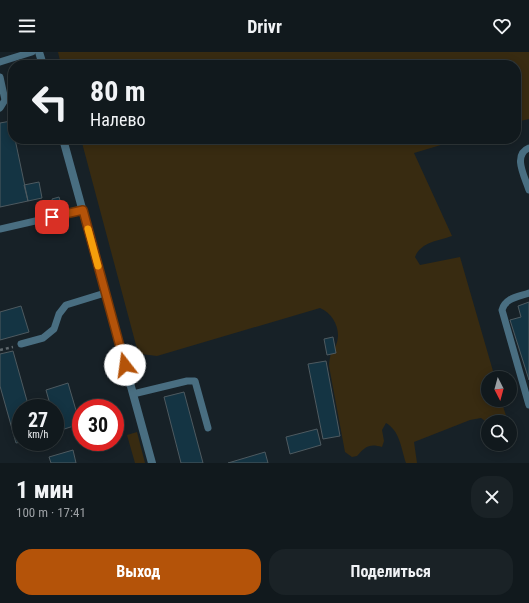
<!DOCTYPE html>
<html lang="ru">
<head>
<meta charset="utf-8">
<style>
	:root { --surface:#11191d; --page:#1a2226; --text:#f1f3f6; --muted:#9ca0a4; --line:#30383b; --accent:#b45309 }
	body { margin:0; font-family:"Roboto Condensed",sans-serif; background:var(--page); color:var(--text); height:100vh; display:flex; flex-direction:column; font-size:15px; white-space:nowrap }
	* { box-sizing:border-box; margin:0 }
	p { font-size:13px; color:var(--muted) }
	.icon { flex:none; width:22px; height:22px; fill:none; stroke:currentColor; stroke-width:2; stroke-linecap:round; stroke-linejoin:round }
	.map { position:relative; height:411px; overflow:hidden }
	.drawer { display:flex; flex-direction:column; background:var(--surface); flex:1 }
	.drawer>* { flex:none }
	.hud { position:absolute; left:8px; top:8px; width:513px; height:84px; border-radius:16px; box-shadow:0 2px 10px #0003,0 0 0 1px var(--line); background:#11191d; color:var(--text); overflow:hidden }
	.needle { width:26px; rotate:174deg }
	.fabs { position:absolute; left:481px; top:319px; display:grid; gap:8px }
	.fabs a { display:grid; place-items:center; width:36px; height:36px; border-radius:50%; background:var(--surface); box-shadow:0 2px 10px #0003,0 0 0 1px var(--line); font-size:20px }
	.speed { position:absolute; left:12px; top:347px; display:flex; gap:8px; font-size:20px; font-weight:700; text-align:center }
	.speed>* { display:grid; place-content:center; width:52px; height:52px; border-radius:50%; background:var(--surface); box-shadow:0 2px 10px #0003,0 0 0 1px var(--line); line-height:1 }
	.speed small { font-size:10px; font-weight:400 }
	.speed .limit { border:6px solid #d22; background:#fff; color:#111 }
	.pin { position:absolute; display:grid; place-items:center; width:34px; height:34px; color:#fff; margin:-17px; border-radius:8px; box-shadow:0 2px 6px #0006 }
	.me { position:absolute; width:44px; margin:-22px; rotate:345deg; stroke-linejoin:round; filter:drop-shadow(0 0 3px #0008) }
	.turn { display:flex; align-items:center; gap:14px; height:84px; padding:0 16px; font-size:18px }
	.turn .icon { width:52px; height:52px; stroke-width:2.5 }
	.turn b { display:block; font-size:28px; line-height:34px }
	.round { display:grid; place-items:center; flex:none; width:42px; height:42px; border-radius:16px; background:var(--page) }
	.head { display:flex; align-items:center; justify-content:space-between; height:68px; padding:0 16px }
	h1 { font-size:24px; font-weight:700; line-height:30px }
	.button { display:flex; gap:8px; margin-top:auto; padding:8px 16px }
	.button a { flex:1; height:46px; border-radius:16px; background:var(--accent); color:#fff; font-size:16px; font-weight:700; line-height:46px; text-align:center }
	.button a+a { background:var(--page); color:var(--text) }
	header { display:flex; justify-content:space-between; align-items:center; height:52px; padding:0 16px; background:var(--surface); font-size:18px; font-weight:700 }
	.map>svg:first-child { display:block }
	.green { fill:#382b11 }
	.building { fill:#143443; stroke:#4e5a60 }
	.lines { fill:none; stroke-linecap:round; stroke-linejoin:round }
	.path { stroke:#5f686d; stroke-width:2.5; stroke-dasharray:3 3; stroke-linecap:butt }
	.service { stroke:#496e81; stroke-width:7 }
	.minor { stroke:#496e81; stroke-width:8 }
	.route-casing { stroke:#753606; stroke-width:10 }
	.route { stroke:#b45309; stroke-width:7 }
	.slow { stroke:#f59e0b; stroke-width:7 }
</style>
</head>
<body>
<header><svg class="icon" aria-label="menu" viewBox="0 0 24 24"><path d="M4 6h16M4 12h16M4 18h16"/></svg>Drivr<svg class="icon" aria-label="heart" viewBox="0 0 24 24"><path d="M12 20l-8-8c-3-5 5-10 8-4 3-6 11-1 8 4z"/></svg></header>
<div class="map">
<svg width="529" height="411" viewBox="0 0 529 411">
	<rect width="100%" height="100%" fill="#172127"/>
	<path class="green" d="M 58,0 L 529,0 L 529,67 L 516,70 L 516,13 L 61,13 Z
		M 81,87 L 461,87 L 414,101 L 452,184 C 438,189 421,190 415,205 L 420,213 L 460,205 L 495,326 L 488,326 L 488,348 L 501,348 L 508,370 L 488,370 L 488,371 L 481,366 L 470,368 L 414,390 L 417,411 L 406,411 C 401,396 400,379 386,371 L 382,378 L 384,389 L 382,395 C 369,391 365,395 357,404 L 352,405 L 345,400 L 329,314 C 329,310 330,305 331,301 C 332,298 335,297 336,293 C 342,279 334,262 320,256 L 157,304 L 141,302 L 136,293 Z
		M 137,380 L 145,411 L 135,411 L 127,383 Z"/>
	<path class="building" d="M 11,69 L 13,87 L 15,87 L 28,149 L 0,155 L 0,71 Z
		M 39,130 L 42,146 L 28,149 L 24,133 Z
		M 59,145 L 62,155 L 54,157 L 52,147 Z
		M 529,250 L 529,328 L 510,268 L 521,265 L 518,254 Z
		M 21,254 L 29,280 L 0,288 L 0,260 Z
		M 333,285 L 336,301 L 327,303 L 324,287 Z
		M 13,299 L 29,356 L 21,356 L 21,390 L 16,391 L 0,334 L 0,302 Z
		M 326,309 L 340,384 L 323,387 L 308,312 Z
		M 68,331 L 80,372 L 58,379 L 55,369 L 55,356 L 51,356 L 46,338 Z
		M 184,340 L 203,411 L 181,411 L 164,345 Z
		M 317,377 L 321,393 L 290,402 L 286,385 Z
		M 73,398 L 76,411 L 51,411 L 49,405 Z
		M 265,400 L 268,411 L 228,411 Z"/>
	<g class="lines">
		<path class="path" d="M 0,298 L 13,295"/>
		<path class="service" d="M 0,10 L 32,0
			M 0,25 L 5,48 L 0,56
			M 529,96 C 512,103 525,125 529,138
			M 0,177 L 83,158
			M 529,241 C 518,245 505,246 502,258 L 529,353
			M 21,292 L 43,286 L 54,277 L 59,262 L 66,253 L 105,241
			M 133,342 L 187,329 L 195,329 L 208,376"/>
		<path class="minor" d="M 39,0 L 43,13
			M 63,87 L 152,411"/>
	</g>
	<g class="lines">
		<defs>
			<path id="route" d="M 52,165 L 83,158 L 125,313"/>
		</defs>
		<use href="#route" class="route-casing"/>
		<use href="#route" class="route"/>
		<path class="slow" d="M 88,177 L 98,214"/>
	</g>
</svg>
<div class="fabs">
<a><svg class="needle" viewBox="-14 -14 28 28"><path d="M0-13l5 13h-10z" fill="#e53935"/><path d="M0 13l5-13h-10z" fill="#9ca0a4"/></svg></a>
<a><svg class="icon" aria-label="search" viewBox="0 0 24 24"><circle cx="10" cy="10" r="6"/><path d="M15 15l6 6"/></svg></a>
</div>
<div class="speed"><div>27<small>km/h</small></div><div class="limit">30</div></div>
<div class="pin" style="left:52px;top:165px;background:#d93025"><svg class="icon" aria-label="arrive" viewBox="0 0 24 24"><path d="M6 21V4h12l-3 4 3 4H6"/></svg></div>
<svg class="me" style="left:125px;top:313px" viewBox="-20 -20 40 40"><circle r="19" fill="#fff"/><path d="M0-13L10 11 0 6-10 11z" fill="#b45309"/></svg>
<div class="hud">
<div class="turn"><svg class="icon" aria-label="left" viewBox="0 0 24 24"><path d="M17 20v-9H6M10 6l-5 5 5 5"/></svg><div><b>80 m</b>Налево</div></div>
</div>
</div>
<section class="drawer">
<div class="head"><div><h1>1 мин</h1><p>100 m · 17:41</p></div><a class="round"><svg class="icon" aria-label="close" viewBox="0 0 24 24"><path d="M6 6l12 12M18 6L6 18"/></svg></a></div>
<div class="button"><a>Выход</a><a>Поделиться</a></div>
</section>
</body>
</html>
